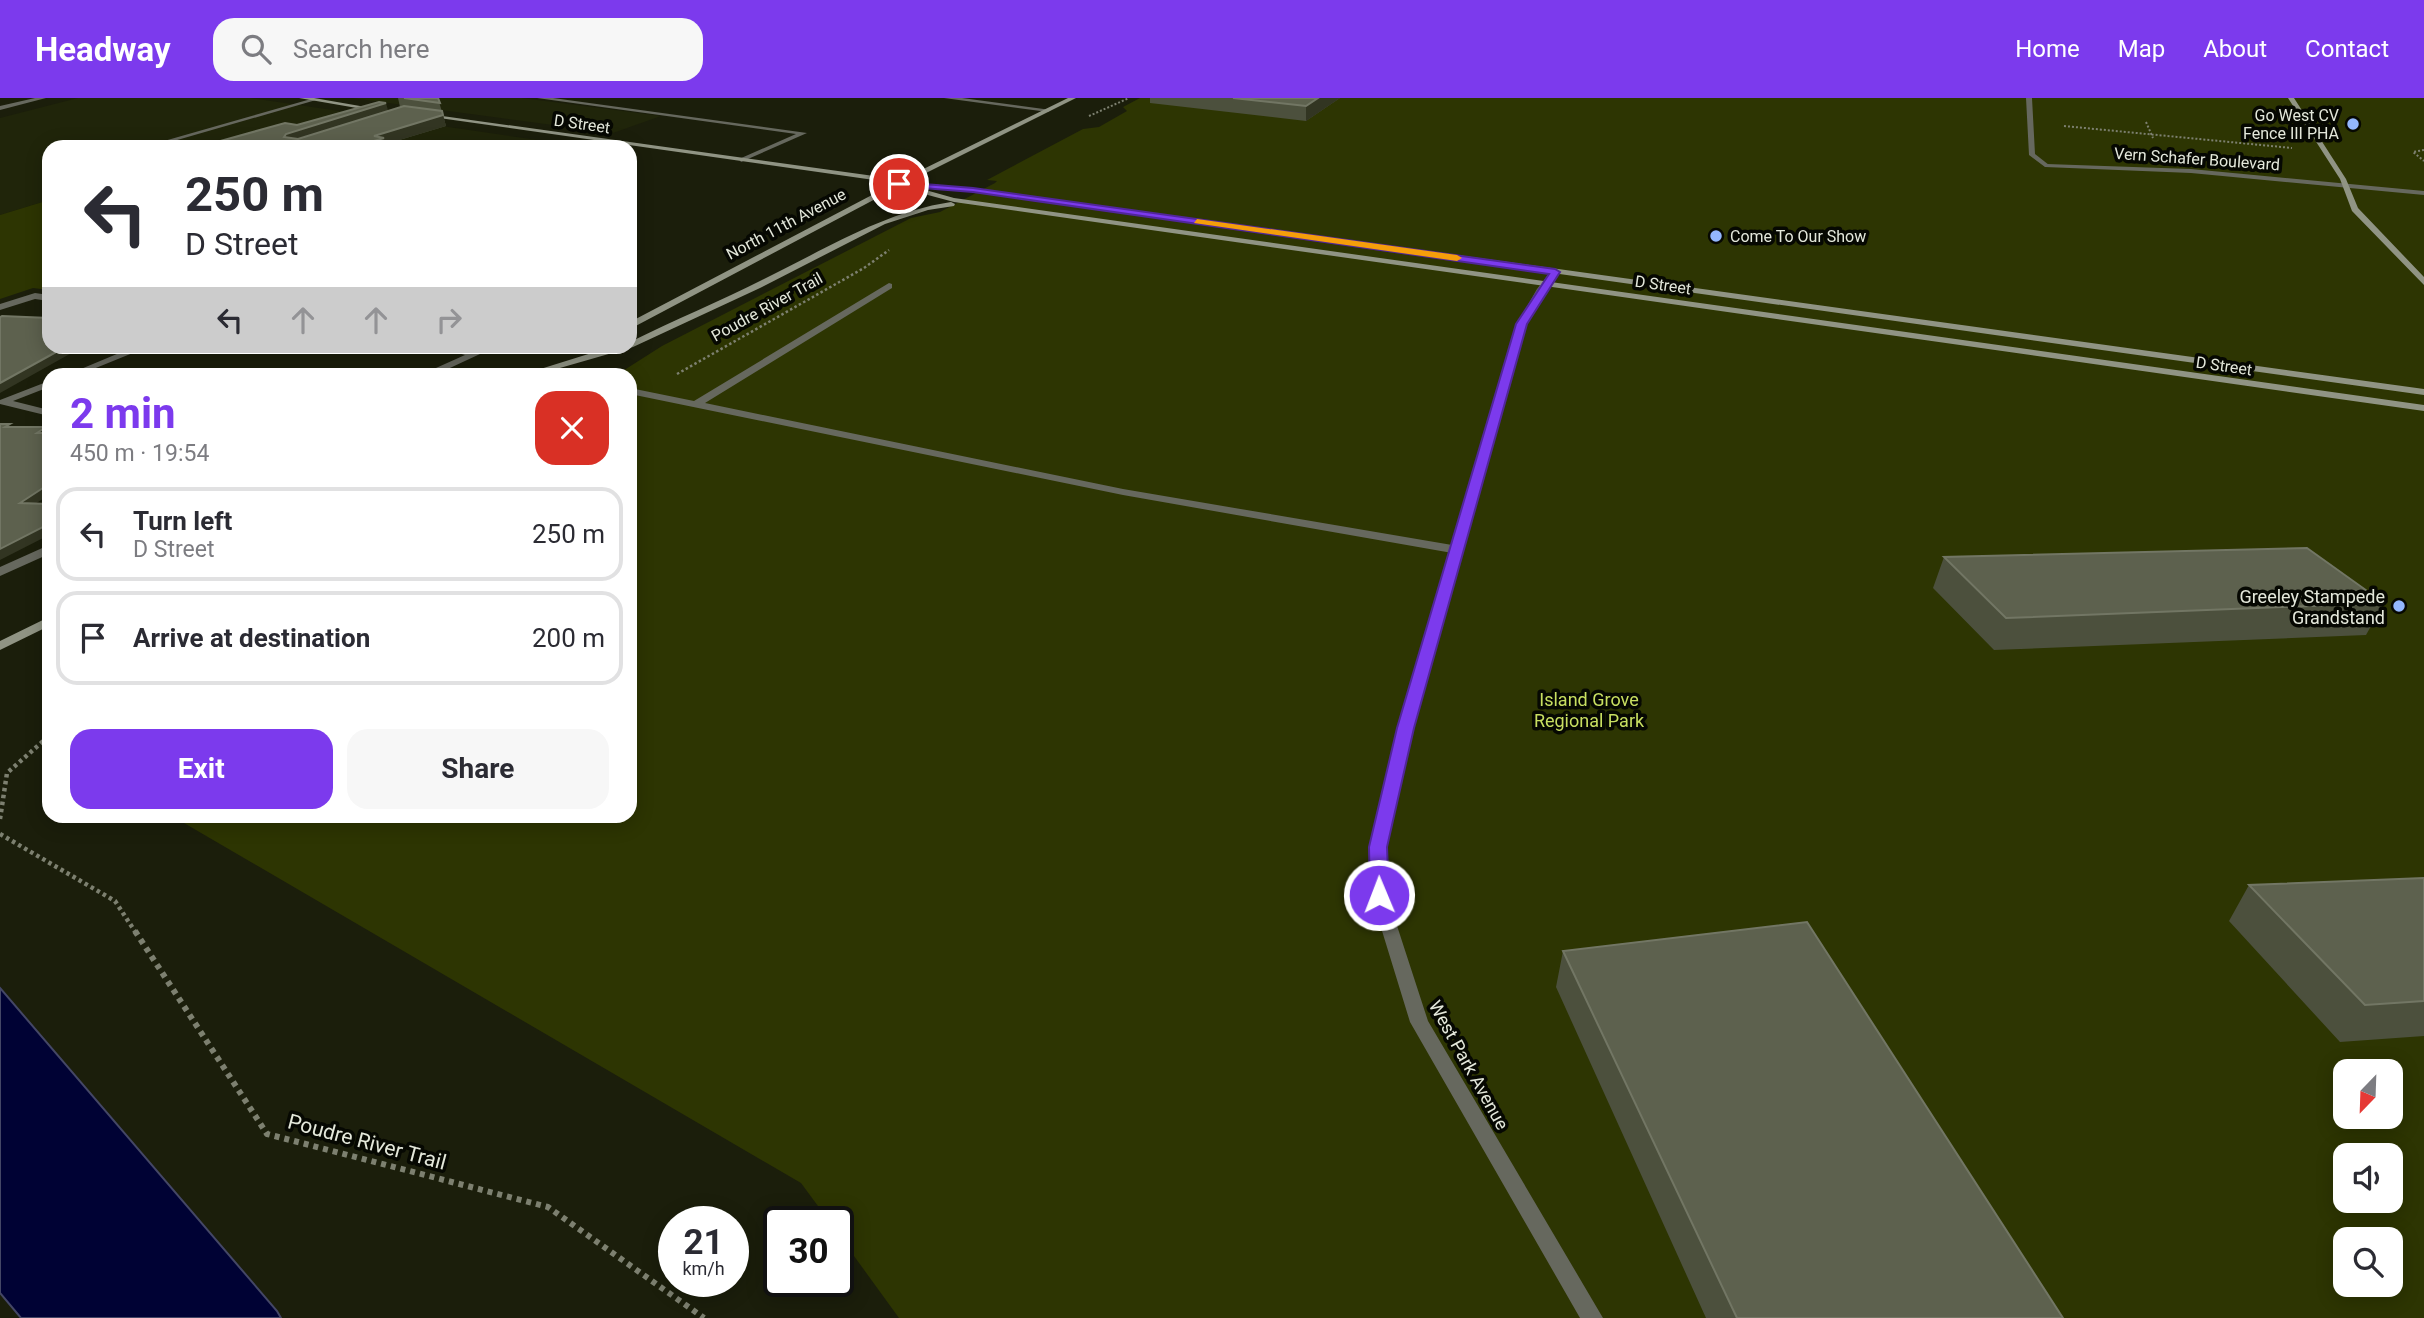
<!DOCTYPE html>
<html lang="en">
<head>
<meta charset="utf-8">
<style>
	:root { --surface:#fff; --page:#f7f7f7; --text:#2b2b33; --muted:#7c7c81; --line:#e1e1e2; --accent:#7c3aed }
	body { margin:0; font-family:Roboto,sans-serif; background:var(--page); color:var(--text); height:100vh; display:flex; flex-direction:column; font-size:26px; white-space:nowrap }
	* { box-sizing:border-box; margin:0 }
	p { font-size:23px; color:var(--muted) }
	.icon { flex:none; width:38px; height:38px; fill:none; stroke:currentColor; stroke-width:2; stroke-linecap:round; stroke-linejoin:round }
	.map { position:relative; flex:1; overflow:hidden }
	.sheet { position:absolute; left:42px; top:270px; width:595px; height:455px; display:flex; flex-direction:column; background:var(--surface); border-radius:21px; box-shadow:0 4px 18px #0003 }
	.sheet>* { flex:none }
	.guide { position:absolute; left:42px; top:42px; width:595px; height:214px; border-radius:21px; box-shadow:0 4px 18px #0003; background:#fff; color:var(--text); overflow:hidden }
	.needle { width:46px; rotate:203deg }
	.fabs { position:absolute; left:2333px; top:961px; display:grid; gap:14px }
	.fabs a { display:grid; place-items:center; width:70px; height:70px; border-radius:14px; background:var(--surface); box-shadow:0 4px 18px #0003; font-size:35px }
	.speed { position:absolute; left:658px; top:1108px; display:flex; gap:14px; font-size:35px; font-weight:700; text-align:center }
	.speed>* { display:grid; place-content:center; width:91px; height:91px; border-radius:50%; background:var(--surface); box-shadow:0 4px 18px #0003; line-height:1 }
	.speed small { font-size:18px; font-weight:400 }
	.speed .limit { border:4px solid #111; border-radius:10px; background:#fff; color:#111 }
	.pin { position:absolute; display:grid; place-items:center; width:60px; height:60px; color:#fff; margin:-30px; border:4px solid #fff; border-radius:50%; box-shadow:0 2px 7px #0007 }
	.me { position:absolute; width:77px; margin:-38px; rotate:359deg; stroke-linejoin:round; filter:drop-shadow(0 0 5px #0008) }
	.turn { display:flex; align-items:center; gap:24px; height:147px; padding:0 28px; font-size:32px }
	.turn .icon { width:91px; height:91px; stroke-width:2.5 }
	.turn b { display:block; font-size:49px; line-height:60px }
	.lanes { display:flex; align-items:center; height:66px; padding:0 28px; background:#0003; justify-content:center; gap:35px; direction:ltr }
	.lanes .off { opacity:.35 }
	.round { display:grid; place-items:center; flex:none; width:74px; height:74px; border-radius:21px; background:var(--page) }
	.headline { display:flex; align-items:center; justify-content:space-between; height:119px; padding:0 28px }
	h1 { font-size:42px; font-weight:700; line-height:52px; color:var(--accent) }
	.button { display:flex; gap:14px; margin-top:auto; padding:14px 28px }
	.button a { flex:1; height:80px; border-radius:21px; background:var(--accent); color:#fff; font-size:28px; font-weight:700; line-height:80px; text-align:center }
	.button a+a { background:var(--page); color:var(--text) }
	ul { padding:0; list-style:none }
	li { display:flex; align-items:center; gap:21px; height:94px; margin:0 14px 10px; padding:0 14px; border:4px solid var(--line); border-radius:21px }
	li div { flex:1 }
	li b { display:block; font-size:26px }
	li em { font-style:normal }
	header { display:flex; align-items:center; gap:42px; box-sizing:border-box; height:98px; padding:0 35px; background:var(--accent); color:#fff }
	header strong { font-size:33px }
	nav { display:flex; gap:38px; margin-inline-start:auto; font-size:24px }
	.search { width:490px; height:63px; background:var(--page); display:flex; align-items:center; gap:18px; box-sizing:border-box; padding:0 24px; border-radius:21px; color:var(--muted); font-size:26px }
	.map>svg:first-child { display:block }
	.built { fill:#20250a }
	.green { fill:#2d3502; fill-rule:evenodd }
	.water { fill:#000234; stroke:#444766; stroke-width:2 }
	.lines { fill:none; stroke-linecap:round; stroke-linejoin:round }
	.path-far3 { stroke:#7d8070; stroke-width:2; stroke-dasharray:2 2; stroke-linecap:butt }
	.path-far2 { stroke:#7d8070; stroke-width:2.5; stroke-dasharray:2.5 2.5; stroke-linecap:butt }
	.path-far1 { stroke:#7d8070; stroke-width:4.5; stroke-dasharray:3.5 3.5; stroke-linecap:butt }
	.path { stroke:#7d8070; stroke-width:6; stroke-dasharray:5 5; stroke-linecap:butt }
	.lane { fill:#66685e; fill-rule:evenodd }
	.street { fill:#66685e; fill-rule:evenodd }
	.secondary { fill:#909484; fill-rule:evenodd }
	.wall { fill:#4c503d }
	.shaded-wall { fill:#323522 }
	.building { fill:#5d614e; stroke:#727664; stroke-width:2 }
	.route { fill:#7c3aed; stroke:#51269a; stroke-width:2 }
	.slow { fill:#f59e0b }
	.poi-dot { fill:#93b7fd; stroke:#060802; stroke-width:2.5 }
	.labels { text-anchor:middle; dominant-baseline:central; stroke-width:7; stroke-linejoin:round; paint-order:stroke }
	.far-poi-label { font-size:16px; fill:#e4e8db; stroke:#060802; text-anchor:end }
	.far-street-label { font-size:16px; fill:#e4e8db; stroke:#060802 }
	.poi-label { font-size:18px; fill:#e4e8db; stroke:#060802; text-anchor:end }
	.park-label { font-size:18px; fill:#c8df61; stroke:#060802 }
	.street-label { font-size:18px; fill:#e4e8db; stroke:#060802 }
	.near-street-label { font-size:21px; fill:#e4e8db; stroke:#060802 }
</style>
</head>
<body>
<header>
<strong>Headway</strong>
<div class="search"><svg class="icon" aria-label="search" viewBox="0 0 24 24"><circle cx="10" cy="10" r="6"/><path d="M15 15l6 6"/></svg>Search here</div>
<nav><a>Home</a><a>Map</a><a>About</a><a>Contact</a></nav>
</header>
<div class="map">
<svg width="2424" height="1220" viewBox="0 0 2424 1220">
	<rect width="100%" height="100%" fill="#1b1e0b"/>
	<path class="built" d="M 78,0 L 250,0 L 544,43 L 528,49 L 49,49 L 49,102 L 0,117 L 0,20 Z
		M 351,0 L 522,0 L 661,18 L 613,35 Z"/>
	<path class="green" d="M 1140,0 L 2424,0 L 2424,1220 L 899,1220 L 838,1136 L 838,1124 L 829,1123 L 801,1085 L 172,718 L 630,718 L 630,276 L 618,276 L 662,248 L 911,120 L 940,114 L 995,85 L 997,83 L 987,82 L 1083,31 L 1099,29 L 1127,13 L 1123,9 ZM 2345,973 L 2390,973 L 2390,1018 L 2345,1018 ZM 2345,1057 L 2390,1057 L 2390,1102 L 2345,1102 ZM 2345,1141 L 2390,1141 L 2390,1186 L 2345,1186 Z
		M 49,102 L 49,192 L 33,190 L 0,201 L 0,117 Z"/>
	<path class="water" d="M 0,890 L 277,1213 L 281,1220 L 21,1220 L 0,1195 Z"/>
	<g class="lines">
		<path class="path-far3" d="M 1089,18 L 1129,0
			M 2146,24 L 2153,40
			M 2064,28 L 2292,50
			M 2424,52 L 2413,54 L 2424,63"/>
		<path class="path-far2" d="M 677,276 L 864,170 L 889,152"/>
		<path class="path-far1" d="M 0,721 L 7,675 L 49,638
			M 0,736 L 115,803 L 136,835"/>
		<path class="path" d="M 135,833 L 267,1036 L 548,1109 L 704,1220"/>
		<path class="lane" d="M 537,0 L 553,0 L 807,35 L 741,64 L 739,61 L 796,36 Z
			M 2026,0 L 2032,0 L 2035,56 L 2049,67 L 2049,69 L 2045,69 L 2029,57 Z
			M 311,1 L 316,2 L 153,49 L 143,49 Z
			M 889,185 L 892,186 L 892,190 L 705,305 L 1123,391 L 1458,448 L 1464,452 L 1458,456 L 1123,397 L 630,296 L 630,290 L 694,303 Z
			M 539,270 L 557,274 L 559,276 L 536,275 L 536,271 Z"/>
		<path class="street" d="M 35,0 L 46,0 L 0,12 L 0,8 Z
			M 944,0 L 962,0 L 1051,12 L 1048,14 Z
			M 2047,66 L 2191,71 L 2424,93 L 2424,97 L 2191,75 L 2045,69 Z
			M 1552,172 L 1559,174 L 1545,192 L 1525,226 L 1412,630 L 1386,749 L 1387,797 L 1428,923 L 1603,1220 L 1580,1220 L 1410,924 L 1371,797 L 1370,749 L 1398,630 L 1517,226 L 1537,191 Z
			M 35,195 L 49,197 L 49,203 L 35,201 L 0,212 L 0,206 Z
			M 136,248 L 150,248 L 81,276 L 69,276 Z
			M 433,248 L 453,248 L 480,256 L 437,276 L 426,276 L 427,274 L 465,257 Z
			M 49,283 L 49,289 L 13,303 L 49,312 L 49,318 L 0,306 L 0,302 Z
			M 49,447 L 49,456 L 0,478 L 0,469 Z"/>
		<path class="secondary" d="M 299,0 L 314,0 L 383,12 L 380,14 Z
			M 1068,0 L 1076,0 L 904,86 L 954,100 L 2424,307 L 2424,313 L 954,104 L 898,89 L 630,231 L 630,224 L 891,87 L 874,82 L 425,18 L 428,16 L 874,78 L 897,84 Z
			M 2288,0 L 2294,0 L 2346,81 L 2358,110 L 2424,179 L 2424,187 L 2352,113 L 2340,81 Z
			M 918,85 L 973,90 L 2424,291 L 2424,297 L 973,94 L 916,88 Z
			M 951,104 L 955,106 L 954,108 L 928,112 L 885,126 L 760,190 L 633,249 L 539,276 L 534,273 L 614,248 L 630,248 L 630,244 C 677,221 725,201 772,177 C 831,148 885,114 951,104 Z
			M 49,519 L 49,528 L 0,552 L 0,543 Z"/>
	</g>
	<path class="wall" d="M 398,0 L 438,0 L 446,28 L 386,46 L 387,49 L 199,49 L 297,27 L 388,13 L 400,9 Z
		M 1150,0 L 1340,0 L 1306,23 L 1150,5 Z
		M 1944,459 L 2384,505 L 2366,537 L 1994,552 L 1933,490 Z
		M 2424,780 L 2424,938 L 2340,944 L 2229,823 L 2249,787 Z
		M 1563,853 L 2063,1220 L 1706,1220 L 1556,889 Z"/>
	<path class="shaded-wall" d="M 1318,0 L 1340,0 L 1306,23 L 1306,8 Z
		M 386,5 L 389,16 L 290,46 L 284,39 L 286,36 Z
		M 443,17 L 446,28 L 386,46 L 387,49 L 354,49 L 374,38 Z
		M 67,248 L 84,248 L 0,295 L 0,285 Z
		M 46,329 L 49,335 L 37,335 Z
		M 49,386 L 49,397 L 24,413 L 20,405 Z
		M 49,426 L 49,437 L 0,462 L 0,451 Z"/>
	<path class="building" d="M 404,0 L 438,0 L 440,5 Z
		M 1233,0 L 1318,0 L 1306,8 Z
		M 379,4 L 386,5 L 286,36 L 284,39 L 298,41 L 404,8 L 442,13 L 443,17 L 374,38 L 384,40 L 354,49 L 199,49 L 285,25 L 297,27 Z
		M 2,218 L 49,220 L 49,248 L 67,248 L 0,285 L 0,219 Z
		M 0,326 L 10,326 L 5,329 L 46,329 L 37,335 L 49,335 L 49,386 L 20,405 L 49,406 L 49,426 L 0,451 Z
		M 2307,450 L 2384,505 L 2006,520 L 1944,459 Z
		M 2424,780 L 2424,903 L 2365,907 L 2249,787 Z
		M 1807,824 L 2063,1220 L 1737,1220 L 1563,853 Z"/>
	<path class="route" d="M 899,84 L 973,90 L 1555,171 L 1560,174 L 1527,226 L 1414,630 L 1387,749 L 1389,797 L 1386,802 L 1373,802 L 1370,797 L 1369,749 L 1397,630 L 1516,226 L 1549,176 L 973,94 L 896,88 Z"/>
	<path class="slow" d="M 1197,121 L 1457,157 L 1462,160 L 1457,163 L 1194,125 Z"/>
	<g class="poi-dot">
		<circle cx="2353" cy="26" r="7"/>
		<circle cx="1716" cy="138" r="7"/>
		<circle cx="2399" cy="508" r="7"/>
	</g>
	<g class="labels">
		<g class="far-poi-label">
			<text x="2339" y="17">Go West CV<tspan x="2339" dy="18">Fence III PHA</tspan></text>
			<text x="1730" y="138" text-anchor="start">Come To Our Show</text>
		</g>
		<g class="far-street-label">
			<text transform="translate(582 26) rotate(8)">D Street</text>
			<text transform="translate(2197 61) rotate(4)">Vern Schafer Boulevard</text>
			<text transform="translate(786 126) rotate(-28)">North 11th Avenue</text>
			<text transform="translate(1663 187) rotate(8)">D Street</text>
			<text transform="translate(767 209) rotate(-29)">Poudre River Trail</text>
			<text transform="translate(2224 268) rotate(8)">D Street</text>
		</g>
		<g class="poi-label">
			<text x="2385" y="498">Greeley Stampede<tspan x="2385" dy="21">Grandstand</tspan></text>
		</g>
		<g class="park-label">
			<text x="1589" y="601">Island Grove<tspan x="1589" dy="21">Regional Park</tspan></text>
		</g>
		<g class="street-label">
			<text transform="translate(1469 967) rotate(61)">West Park Avenue</text>
		</g>
		<g class="near-street-label">
			<text transform="translate(367 1044) rotate(15)">Poudre River Trail</text>
		</g>
	</g>
</svg>
<div class="fabs">
<a><svg class="needle" viewBox="-14 -14 28 28"><path d="M0-13l5 13h-10z" fill="#e53935"/><path d="M0 13l5-13h-10z" fill="#7c7c81"/></svg></a>
<a><svg class="icon" aria-label="sound" viewBox="0 0 24 24"><path d="M4 9h4l5-4v14l-5-4H4zM17 9q2 3 0 6"/></svg></a>
<a><svg class="icon" aria-label="search" viewBox="0 0 24 24"><circle cx="10" cy="10" r="6"/><path d="M15 15l6 6"/></svg></a>
</div>
<div class="speed"><div>21<small>km/h</small></div><div class="limit">30</div></div>
<div class="pin" style="left:899px;top:86px;background:#d93025"><svg class="icon" aria-label="arrive" viewBox="0 0 24 24"><path d="M6 21V4h12l-3 4 3 4H6"/></svg></div>
<svg class="me" style="left:1379px;top:797px" viewBox="-20 -20 40 40"><circle r="17" fill="#7c3aed" stroke="#fff" stroke-width="3"/><path d="M0-11L8 9 0 5-8 9z" fill="#fff"/></svg>
<div class="guide">
<div class="turn"><svg class="icon" aria-label="left" viewBox="0 0 24 24"><path d="M17 20v-9H6M10 6l-5 5 5 5"/></svg><div><b>250 m</b>D Street</div></div>
<div class="lanes"><svg class="icon" aria-label="left" viewBox="0 0 24 24"><path d="M17 20v-9H6M10 6l-5 5 5 5"/></svg><svg class="icon off" aria-label="ahead" viewBox="0 0 24 24"><path d="M12 20V5M6 11l6-6 6 6"/></svg><svg class="icon off" aria-label="ahead" viewBox="0 0 24 24"><path d="M12 20V5M6 11l6-6 6 6"/></svg><svg class="icon off" aria-label="right" viewBox="0 0 24 24"><path d="M7 20v-9h11M14 6l5 5-5 5"/></svg></div>
</div>
<section class="sheet">
<div class="headline"><div><h1>2 min</h1><p>450 m · 19:54</p></div><a class="round" style="background:#d93025;color:#fff"><svg class="icon" aria-label="close" viewBox="0 0 24 24"><path d="M6 6l12 12M18 6L6 18"/></svg></a></div>
<ul>
<li><svg class="icon" aria-label="left" viewBox="0 0 24 24"><path d="M17 20v-9H6M10 6l-5 5 5 5"/></svg><div><b>Turn left</b><p>D Street</p></div><em>250 m</em></li>
<li><svg class="icon" aria-label="arrive" viewBox="0 0 24 24"><path d="M6 21V4h12l-3 4 3 4H6"/></svg><div><b>Arrive at destination</b></div><em>200 m</em></li>
</ul>
<div class="button"><a>Exit</a><a>Share</a></div>
</section>
</div>
</body>
</html>
